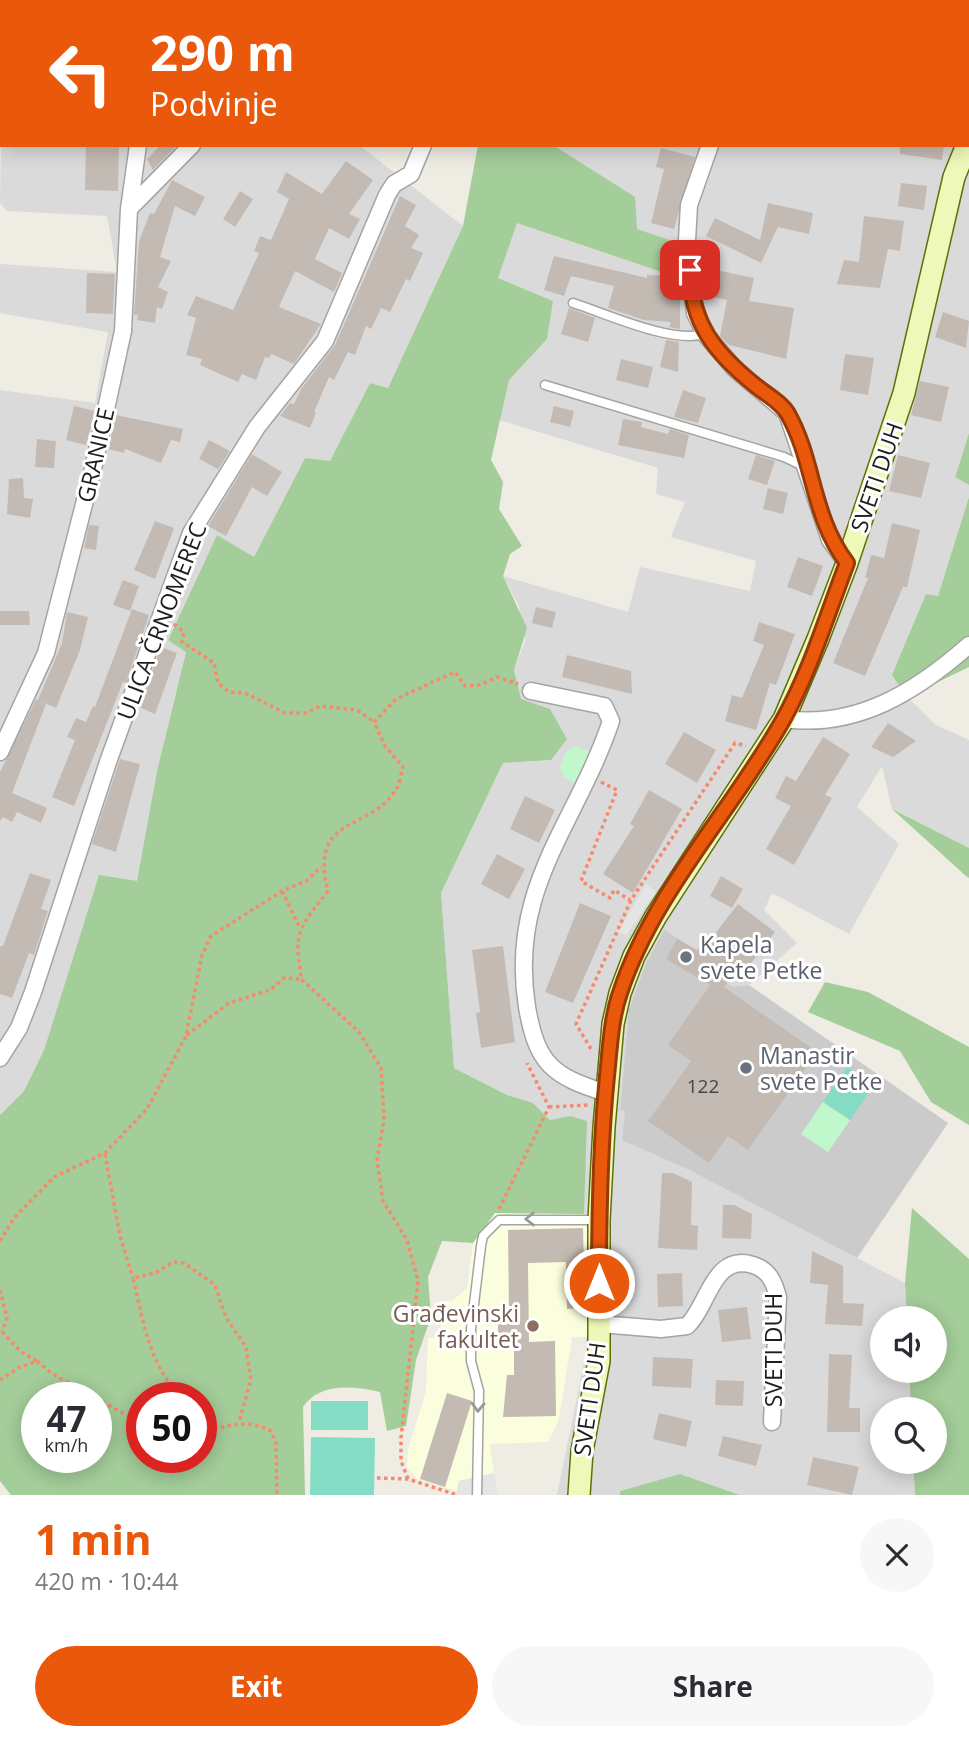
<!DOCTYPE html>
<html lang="en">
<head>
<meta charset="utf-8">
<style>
	:root { --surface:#fff; --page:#f7f7f7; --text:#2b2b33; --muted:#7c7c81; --accent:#ea580c }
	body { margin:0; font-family:"Open Sans",sans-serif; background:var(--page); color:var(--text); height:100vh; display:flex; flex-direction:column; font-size:26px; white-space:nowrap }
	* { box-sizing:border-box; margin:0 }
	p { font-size:23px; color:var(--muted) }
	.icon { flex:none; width:38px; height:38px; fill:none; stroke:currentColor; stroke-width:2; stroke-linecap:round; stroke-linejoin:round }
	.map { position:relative; height:1495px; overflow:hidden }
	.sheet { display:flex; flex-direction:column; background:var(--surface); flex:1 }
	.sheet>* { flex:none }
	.hud { position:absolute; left:0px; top:0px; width:970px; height:147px; box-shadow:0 4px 18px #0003; background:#ea580c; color:#fff; overflow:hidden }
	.controls { position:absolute; left:870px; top:1306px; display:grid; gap:14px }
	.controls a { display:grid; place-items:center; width:77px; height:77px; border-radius:50%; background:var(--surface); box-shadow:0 4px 18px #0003; font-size:35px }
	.speed { position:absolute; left:21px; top:1382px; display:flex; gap:14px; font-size:35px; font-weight:700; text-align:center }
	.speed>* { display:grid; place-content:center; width:91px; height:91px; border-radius:50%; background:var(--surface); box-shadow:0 4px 18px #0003; line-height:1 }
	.speed small { font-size:18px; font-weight:400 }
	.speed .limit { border:10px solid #d22; background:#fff; color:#111 }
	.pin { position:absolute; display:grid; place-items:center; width:60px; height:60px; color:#fff; margin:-30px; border-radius:14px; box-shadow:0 4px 10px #0006 }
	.me { position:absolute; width:77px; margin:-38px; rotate:0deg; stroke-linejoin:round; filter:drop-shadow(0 0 5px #0008) }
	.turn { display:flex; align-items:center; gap:24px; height:147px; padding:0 35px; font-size:32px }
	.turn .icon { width:91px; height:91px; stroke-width:2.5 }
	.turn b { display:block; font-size:49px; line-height:60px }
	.round { display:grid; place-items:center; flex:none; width:74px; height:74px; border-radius:37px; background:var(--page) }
	.overview { display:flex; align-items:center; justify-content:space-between; height:119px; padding:0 35px }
	h1 { font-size:42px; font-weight:700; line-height:52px; color:var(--accent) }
	.button { display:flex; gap:14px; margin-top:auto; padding:14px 35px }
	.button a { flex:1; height:80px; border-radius:42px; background:var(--accent); color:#fff; font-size:28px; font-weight:700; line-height:80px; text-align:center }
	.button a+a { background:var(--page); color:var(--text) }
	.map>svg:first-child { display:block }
	.residential { fill:#dbdada }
	.education { fill:#fbfedc }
	.religious { fill:#cbcbcb }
	.forest { fill:#a3cd99; fill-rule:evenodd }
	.park { fill:#c1f8cb }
	.pitch { fill:#83dcc3 }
	.parking { fill:#e5e5e5 }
	.building { fill:#c3bbb3 }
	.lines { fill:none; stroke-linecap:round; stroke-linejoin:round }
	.service-casing { stroke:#a4a4a4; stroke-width:11 }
	.minor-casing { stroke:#a4a4a4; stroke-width:19 }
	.secondary-casing { stroke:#5b7207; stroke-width:24 }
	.path { stroke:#f7896c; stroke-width:3.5; stroke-dasharray:3.5 3.5; stroke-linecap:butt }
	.service { stroke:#fff; stroke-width:8 }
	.minor { stroke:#fff; stroke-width:16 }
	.secondary { stroke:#eef8b8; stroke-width:21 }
	.oneway { stroke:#999 }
	.route-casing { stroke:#983908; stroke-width:18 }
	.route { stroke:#ea580c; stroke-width:12 }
	.worship-dot { fill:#6b7280; stroke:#fff; stroke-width:2.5 }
	.education-dot { fill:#8d6e63; stroke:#fff; stroke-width:2.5 }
	.labels { text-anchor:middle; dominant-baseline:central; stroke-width:6; stroke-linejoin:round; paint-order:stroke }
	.number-label { font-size:19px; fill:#464442 }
	.street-label { font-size:23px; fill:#1d1d1d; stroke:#fff }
	.worship-label { font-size:23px; fill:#5b616d; stroke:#fff; text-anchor:start }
	.education-label { font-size:23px; fill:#785e54; stroke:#fff; text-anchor:end }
</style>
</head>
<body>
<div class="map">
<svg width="969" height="1495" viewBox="0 0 969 1495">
	<rect width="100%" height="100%" fill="#eeece3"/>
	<path class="residential" d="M 33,0 L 154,0 L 154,2 L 33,2 Z
		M 747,0 L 969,0 L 969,433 L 955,476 L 969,485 L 969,497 L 938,596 L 926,594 L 907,697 L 936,725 L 969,740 L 969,848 L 892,809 L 882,766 L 857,807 L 899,844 L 849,934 L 772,893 L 764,910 L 797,943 L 749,985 L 733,987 L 699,967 L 706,955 L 664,931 L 646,963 L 629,1009 L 620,1110 L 625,1111 L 623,1140 L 689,1170 L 905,1283 L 907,1318 L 882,1318 L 882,1370 L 909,1370 L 911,1409 L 882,1409 L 882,1461 L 913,1461 L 915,1495 L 740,1495 L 680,1474 L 620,1491 L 620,1495 L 557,1495 L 586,1353 L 583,1228 L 570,1116 L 550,1120 L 533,1103 L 507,1095 L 454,1068 L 441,893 L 503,763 L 551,760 L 550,709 L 521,700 L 514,670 L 525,641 L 519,606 L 503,576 L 628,612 L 640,567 L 750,591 L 756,561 L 671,537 L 685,502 L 656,494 L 658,468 L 499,420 L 509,380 L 547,339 L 552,301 L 498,278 L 517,222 L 671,274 L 670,241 L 637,229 L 601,176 L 553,145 L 968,145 L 968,2 Z
		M 2,78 L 2,145 L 359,145 L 463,226 L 388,388 L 370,383 L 330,461 L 305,458 L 254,557 L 217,535 L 168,639 L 186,651 L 157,771 L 137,882 L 99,875 L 44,1050 L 24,1091 L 0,1115 L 0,390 L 95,403 L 108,332 L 0,313 L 0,264 L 117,272 L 107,216 L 7,211 L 0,203 Z"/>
	<path class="education" d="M 530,1211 L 588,1214 L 589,1337 L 572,1337 L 559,1419 L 548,1442 L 490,1444 L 494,1473 L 459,1481 L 457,1491 L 417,1479 L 407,1467 L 408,1450 L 426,1391 L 428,1338 L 441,1337 L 442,1301 L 452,1301 L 467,1288 L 473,1243 L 495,1213 Z"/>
	<path class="religious" d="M 664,930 L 706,956 L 700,967 L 733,987 L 749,985 L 948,1123 L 857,1258 L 689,1170 L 622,1140 L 625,1111 L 620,1110 L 629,1009 L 646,963 Z"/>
	<path class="forest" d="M 0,0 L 33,0 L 2,2 L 0,85 Z
		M 306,0 L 747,0 L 308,2 Z
		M 478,145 L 553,145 L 635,197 L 637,229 L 672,241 L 668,254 L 671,275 L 517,223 L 498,278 L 553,301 L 547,339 L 509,380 L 491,460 L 503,482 L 499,509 L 522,546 L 510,554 L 503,576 L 527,628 L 514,670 L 521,699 L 550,709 L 567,739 L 551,760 L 503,763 L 441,893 L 454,1068 L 507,1095 L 533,1103 L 550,1120 L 570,1116 L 587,1121 L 584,1214 L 495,1213 L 473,1243 L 442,1241 L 428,1277 L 431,1317 L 416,1360 L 406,1426 L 387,1431 L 380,1392 C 354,1386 320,1382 303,1407 L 305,1495 L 11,1495 L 0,1481 L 0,1115 L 24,1091 L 44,1050 L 99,875 L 137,881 L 157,771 L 186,652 L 168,640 L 217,535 L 254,557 L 305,458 L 330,461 L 370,383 L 388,388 L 463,226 ZM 37,1398 L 96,1398 L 96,1458 L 37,1458 ZM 201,1398 L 201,1458 L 142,1458 L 142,1398 Z
		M 969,433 L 969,485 L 955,477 Z
		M 969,497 L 969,667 L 907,697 L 892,675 L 926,594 L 938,596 Z
		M 892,809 L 969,848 L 969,878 L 966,876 Z
		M 825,982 L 868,992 L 969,1047 L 969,1125 L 931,1102 L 900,1051 L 808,1012 Z
		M 912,1208 L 969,1259 L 969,1495 L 915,1495 L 913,1461 L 934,1461 L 934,1409 L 911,1409 L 909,1370 L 934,1370 L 934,1318 L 907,1318 L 905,1283 Z
		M 680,1474 L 740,1495 L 620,1495 L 620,1491 Z"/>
	<path class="park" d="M 575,746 L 590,751 L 575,783 L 564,777 L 560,768 L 565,753 Z
		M 823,1102 L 850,1120 L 828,1152 L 801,1134 Z"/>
	<path class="pitch" d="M 847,1067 L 874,1085 L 850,1120 L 823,1102 Z
		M 311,1401 L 368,1401 L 368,1430 L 311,1430 Z
		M 311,1437 L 375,1438 L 374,1495 L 310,1495 Z"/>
	<path class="parking" d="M 646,884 L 656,891 L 626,936 L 618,932 Z
		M 494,1473 L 498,1495 L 456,1495 L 459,1481 Z"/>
	<path class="building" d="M 86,145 L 119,145 L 118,191 L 85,190 Z
		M 161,145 L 177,145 L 153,170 L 147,159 Z
		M 900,145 L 944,145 L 942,160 L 900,154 Z
		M 661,148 L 695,157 L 674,229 L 651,223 L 664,169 L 656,167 Z
		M 346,161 L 373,180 L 349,214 L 360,219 L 349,239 L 329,228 L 315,259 L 342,273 L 334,292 L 295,271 L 279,307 L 321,324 L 294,364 L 271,354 L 269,358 L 265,357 L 256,380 L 242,374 L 238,382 L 200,365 L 202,359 L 186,355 L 196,318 L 187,315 L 196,296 L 233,310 L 259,253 L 254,251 L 260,236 L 271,240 L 289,199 L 277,192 L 286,172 L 322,194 Z
		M 172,180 L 205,197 L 195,216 L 175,206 L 160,257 L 171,261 L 158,287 L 168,292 L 162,309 L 157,307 L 155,323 L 137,320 L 138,315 L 134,315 L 139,241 L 150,213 L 154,214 Z
		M 901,183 L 927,186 L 924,210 L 898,206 Z
		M 240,191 L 253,199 L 235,227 L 223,219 Z
		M 400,196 L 416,205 L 405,226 L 419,235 L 411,248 L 423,253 L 410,281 L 406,279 L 390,312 L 381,308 L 371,329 L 366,326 L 355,355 L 348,352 L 334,380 L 329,377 L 314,412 L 316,413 L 310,428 L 280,416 L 290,403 L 294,404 L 301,389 L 335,345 Z
		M 768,203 L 813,213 L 809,234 L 778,227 L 761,263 L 706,236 L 715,218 L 760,240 Z
		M 864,216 L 904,221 L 900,251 L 888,249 L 880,288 L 837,284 L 844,260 L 859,262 Z
		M 554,256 L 647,278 L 647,275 L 680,276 L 680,329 L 669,327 L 671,322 L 644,320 L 608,308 L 614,286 L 571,276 L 564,296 L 544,290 Z
		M 711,269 L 754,278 L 749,301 L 794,308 L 786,359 L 729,345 L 720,336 L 727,300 L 705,295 Z
		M 87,273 L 115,274 L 113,314 L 86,313 Z
		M 569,308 L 595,318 L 588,342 L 561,334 Z
		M 943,312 L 969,321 L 966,348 L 935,337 Z
		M 666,340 L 679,342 L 678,372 L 660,367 Z
		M 845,354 L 874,358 L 868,395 L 840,390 Z
		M 621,359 L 653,367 L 648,388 L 616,380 Z
		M 920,381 L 949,387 L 941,422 L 911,415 Z
		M 683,390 L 706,398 L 698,423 L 674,417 Z
		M 74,406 L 95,411 L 86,445 L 66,440 Z
		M 554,406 L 574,411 L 570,427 L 550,422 Z
		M 116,415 L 183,429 L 180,442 L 171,440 L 161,463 L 125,449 L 124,453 L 108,449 Z
		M 623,419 L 642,422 L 641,427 L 668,434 L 670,429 L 689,435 L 684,458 L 618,445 Z
		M 37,439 L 56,441 L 54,468 L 35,467 Z
		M 209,440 L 230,451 L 218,469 L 199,459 Z
		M 252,454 L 282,472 L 267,496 L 252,487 L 226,536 L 208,526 Z
		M 756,455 L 775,461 L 767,485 L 748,479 Z
		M 898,455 L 930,463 L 921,498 L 889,491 Z
		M 23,478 L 24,498 L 33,499 L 30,518 L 7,514 L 9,479 Z
		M 768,488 L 788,493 L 783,514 L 763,509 Z
		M 155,521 L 174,528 L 155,579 L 134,570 Z
		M 892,523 L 920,530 L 907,587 L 903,587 L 865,676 L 833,663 L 868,578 L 865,578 L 871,555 L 884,558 Z
		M 89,525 L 99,526 L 96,550 L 84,548 Z
		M 798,557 L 823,566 L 812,596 L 787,587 Z
		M 123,580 L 139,586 L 130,611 L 113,605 Z
		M 536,607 L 556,612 L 552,628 L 532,623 Z
		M 132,609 L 149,615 L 126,683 L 123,682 L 74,806 L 52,797 L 75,740 L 67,737 L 76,718 L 86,722 L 93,706 L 95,707 Z
		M 0,611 L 29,611 L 30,625 L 0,625 Z
		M 67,612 L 88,617 L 80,650 L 56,708 L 38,700 L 62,643 Z
		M 759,622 L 795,634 L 776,685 L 770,683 L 756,730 L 725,721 L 732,695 L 742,698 L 764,645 L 753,641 Z
		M 161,647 L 177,653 L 155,714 L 139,707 Z
		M 567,655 L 631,671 L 632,694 L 562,677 Z
		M 36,699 L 46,704 L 12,793 L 47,808 L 41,823 L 17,812 L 12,822 L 3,817 L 0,821 L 0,772 Z
		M 888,723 L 916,741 L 893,757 L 871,747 Z
		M 684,732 L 716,750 L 697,783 L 665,764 Z
		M 823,737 L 850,754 L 825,795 L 832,798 L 794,865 L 766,849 L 791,806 L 775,798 L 786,776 L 796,781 Z
		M 120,759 L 140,764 L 116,852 L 92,844 Z
		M 649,790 L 682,809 L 633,893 L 603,874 L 634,826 L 630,824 Z
		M 525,796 L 555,810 L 539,843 L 510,829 Z
		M 497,854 L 525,869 L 509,899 L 481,884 Z
		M 30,873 L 51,880 L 41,909 L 48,911 L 34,955 L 29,953 L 12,998 L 0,994 L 0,946 L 3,946 Z
		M 721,876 L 743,889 L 732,908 L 710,896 Z
		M 580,903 L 611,916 L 573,1003 L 545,992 Z
		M 738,904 L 775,932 L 748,967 L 742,962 L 724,987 L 817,1052 L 748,1150 L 728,1136 L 709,1163 L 648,1121 L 691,1061 L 668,1045 L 710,985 L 666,959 L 677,939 L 697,950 L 707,936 L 711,939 Z
		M 503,946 L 515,1042 L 481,1048 L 476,1013 L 480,1012 L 472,950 Z
		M 662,1173 L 673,1173 L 692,1182 L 691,1225 L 698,1226 L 697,1250 L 658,1248 Z
		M 723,1205 L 734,1205 L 752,1214 L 751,1239 L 722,1238 Z
		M 583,1228 L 585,1308 L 567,1309 L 566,1262 L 528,1263 L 529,1342 L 555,1341 L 556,1416 L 503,1417 L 507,1375 L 514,1375 L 514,1337 L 498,1337 L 498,1313 L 509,1313 L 508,1230 Z
		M 812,1251 L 843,1266 L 843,1303 L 864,1304 L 862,1326 L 825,1324 L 828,1285 L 810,1283 Z
		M 682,1273 L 683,1306 L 658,1307 L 657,1274 Z
		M 747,1307 L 751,1339 L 722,1342 L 718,1310 Z
		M 829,1354 L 852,1355 L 849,1408 L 860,1408 L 860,1432 L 827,1432 Z
		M 653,1357 L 693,1359 L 691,1388 L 652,1386 Z
		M 716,1380 L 744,1381 L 743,1406 L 715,1405 Z
		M 447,1393 L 472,1401 L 445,1487 L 420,1479 Z
		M 659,1413 L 692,1421 L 686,1447 L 653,1439 Z
		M 723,1436 L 762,1445 L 756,1466 L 718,1456 Z
		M 813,1457 L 859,1467 L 852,1495 L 807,1485 Z"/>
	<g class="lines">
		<defs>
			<path id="service" d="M 573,303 C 607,314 672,344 705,334
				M 545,385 L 784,457 L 803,466
				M 477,1495 L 479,1391 L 471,1361 L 471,1329 L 481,1246 L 483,1236 L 499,1220 L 599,1220"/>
			<path id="minor" d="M 135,2 L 135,0
				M 268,2 L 269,0
				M 808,2 L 809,0
				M 710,145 L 689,205 L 687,240 L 695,313 L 705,334 L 735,369 L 787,413 L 830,540 L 847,563
				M 129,209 L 192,145
				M 531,691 L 604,706 L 611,721 C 576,825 508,887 527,1007 C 537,1064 552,1076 606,1093
				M 784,719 C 857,729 917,691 969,645
				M 0,752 L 46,653 L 93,469 L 123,331 L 129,209 L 138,145
				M 0,1058 L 19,1028 L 33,992 L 108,762 L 191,533 L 257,427 L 325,341 L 387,195 L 394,184 L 411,174 L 423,145
				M 600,1324 L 661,1329 L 687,1326 C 708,1307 713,1252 753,1265 C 769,1270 774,1282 778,1297 L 772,1422"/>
			<path id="secondary" d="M 579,1495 L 582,1451 L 599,1361 L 599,1220 L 604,1127 L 613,1024 L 620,993 L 634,956 L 656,916 L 784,719 L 818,639 L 847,563 L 904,393 L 954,177 L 967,145"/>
		</defs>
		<use href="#service" class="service-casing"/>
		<use href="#minor" class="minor-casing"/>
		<use href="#secondary" class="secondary-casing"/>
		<path class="path" d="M 571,2 L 573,0
			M 174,624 L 184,632 L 182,642 L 214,663 L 218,683 L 229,692 L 245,693 L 285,713 L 306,713 L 320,706 L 357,710 L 374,722
			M 601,782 L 617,790 L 581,881 L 610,898 L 614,890 L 630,900
			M 282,891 L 300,928
			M 187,1035 L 229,1003 L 270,990 L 284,978 L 301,979
			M 591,1049 L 576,1024 L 631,900 L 735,743 L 746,746
			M 549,1107 L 589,1105
			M 105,1154 L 120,1236 L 133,1278
			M 499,1209 L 549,1107 L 527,1063
			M 0,1241 L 14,1218 L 54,1177 L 105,1153 L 147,1109 L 186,1036 L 202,955 L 211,936 L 282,891 L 306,881 L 321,867
			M 0,1290 L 7,1318 L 2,1332
			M 2,1332 L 21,1352 L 37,1361
			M 0,1380 L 18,1368 L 37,1361 L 51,1373 L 142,1424
			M 180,1398 C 148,1359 144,1325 133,1278 L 155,1273 L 173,1262 L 184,1263 L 215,1285 L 226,1318 L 246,1347 L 251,1380 L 239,1422
			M 201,1421 L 215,1430
			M 201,1435 C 226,1425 246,1418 271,1431 L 276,1443 L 277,1495
			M 161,1471 L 166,1458
			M 377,1478 L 408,1479 L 457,1495
			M 408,1479 L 401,1461 L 401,1438 L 418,1281 L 407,1240 L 383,1201 L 377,1160 L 384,1120 L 381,1068 L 359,1032 L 301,979 C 301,969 298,960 298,951 C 296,926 314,910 328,891 C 308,813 371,833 397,788 C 400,782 401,773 403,767 L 385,746 L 374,722 L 396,699 L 455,672 L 465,686 L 480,685 L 497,677 L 518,684"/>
		<use href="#service" class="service"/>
		<use href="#minor" class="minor"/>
		<use href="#secondary" class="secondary"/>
	</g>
	<defs><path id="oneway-chevron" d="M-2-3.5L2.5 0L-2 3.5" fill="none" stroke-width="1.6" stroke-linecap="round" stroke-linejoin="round" transform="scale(1.75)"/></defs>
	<g class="oneway">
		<use href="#oneway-chevron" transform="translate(530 1219) rotate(180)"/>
		<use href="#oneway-chevron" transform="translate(478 1407) rotate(92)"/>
	</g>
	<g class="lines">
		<defs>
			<path id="route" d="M 599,1283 C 599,1214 600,1145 607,1076 C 610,1048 611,1019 620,993 C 653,892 732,811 783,720 C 810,672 827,615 847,563 C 811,515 815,462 788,414 C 782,403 766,394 756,386 C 715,353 691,324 690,270"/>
		</defs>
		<use href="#route" class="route-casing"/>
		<use href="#route" class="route"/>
	</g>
	<g class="worship-dot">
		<circle cx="686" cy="957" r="7"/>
		<circle cx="746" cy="1068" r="7"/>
	</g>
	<circle class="education-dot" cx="533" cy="1326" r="7"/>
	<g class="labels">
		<g class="number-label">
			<text x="703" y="1086">122</text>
		</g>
		<g class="street-label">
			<text transform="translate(95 455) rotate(-77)">GRANICE</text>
			<text transform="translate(876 477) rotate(-71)">SVETI DUH</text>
			<text transform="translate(161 621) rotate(-69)">ULICA ČRNOMEREC</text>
			<text transform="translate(773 1350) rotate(-90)">SVETI DUH</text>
			<text transform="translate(589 1399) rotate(-82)">SVETI DUH</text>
		</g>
		<g class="worship-label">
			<text x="700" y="944">Kapela<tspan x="700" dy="26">svete Petke</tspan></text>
			<text x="760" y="1055">Manastir<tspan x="760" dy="26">svete Petke</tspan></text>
		</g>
		<g class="education-label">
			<text x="519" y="1313">Građevinski<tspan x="519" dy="26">fakultet</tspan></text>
		</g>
	</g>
</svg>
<div class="controls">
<a><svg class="icon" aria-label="sound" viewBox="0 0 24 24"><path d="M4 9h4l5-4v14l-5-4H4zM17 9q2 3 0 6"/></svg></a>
<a><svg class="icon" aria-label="search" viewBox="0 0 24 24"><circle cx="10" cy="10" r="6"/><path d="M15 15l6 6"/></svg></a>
</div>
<div class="speed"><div>47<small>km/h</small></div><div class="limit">50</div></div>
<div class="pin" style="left:690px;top:270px;background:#d93025"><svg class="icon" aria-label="arrive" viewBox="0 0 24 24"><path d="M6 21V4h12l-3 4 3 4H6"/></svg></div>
<svg class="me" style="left:599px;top:1283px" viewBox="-20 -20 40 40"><circle r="17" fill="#ea580c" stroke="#fff" stroke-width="3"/><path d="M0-11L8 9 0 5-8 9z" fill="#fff"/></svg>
<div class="hud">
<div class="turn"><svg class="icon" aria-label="left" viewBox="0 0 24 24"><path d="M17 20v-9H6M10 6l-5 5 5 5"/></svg><div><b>290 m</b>Podvinje</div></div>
</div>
</div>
<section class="sheet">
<div class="overview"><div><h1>1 min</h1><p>420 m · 10:44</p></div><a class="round"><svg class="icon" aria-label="close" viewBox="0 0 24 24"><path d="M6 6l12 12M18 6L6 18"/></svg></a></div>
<div class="button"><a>Exit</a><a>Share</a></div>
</section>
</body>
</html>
